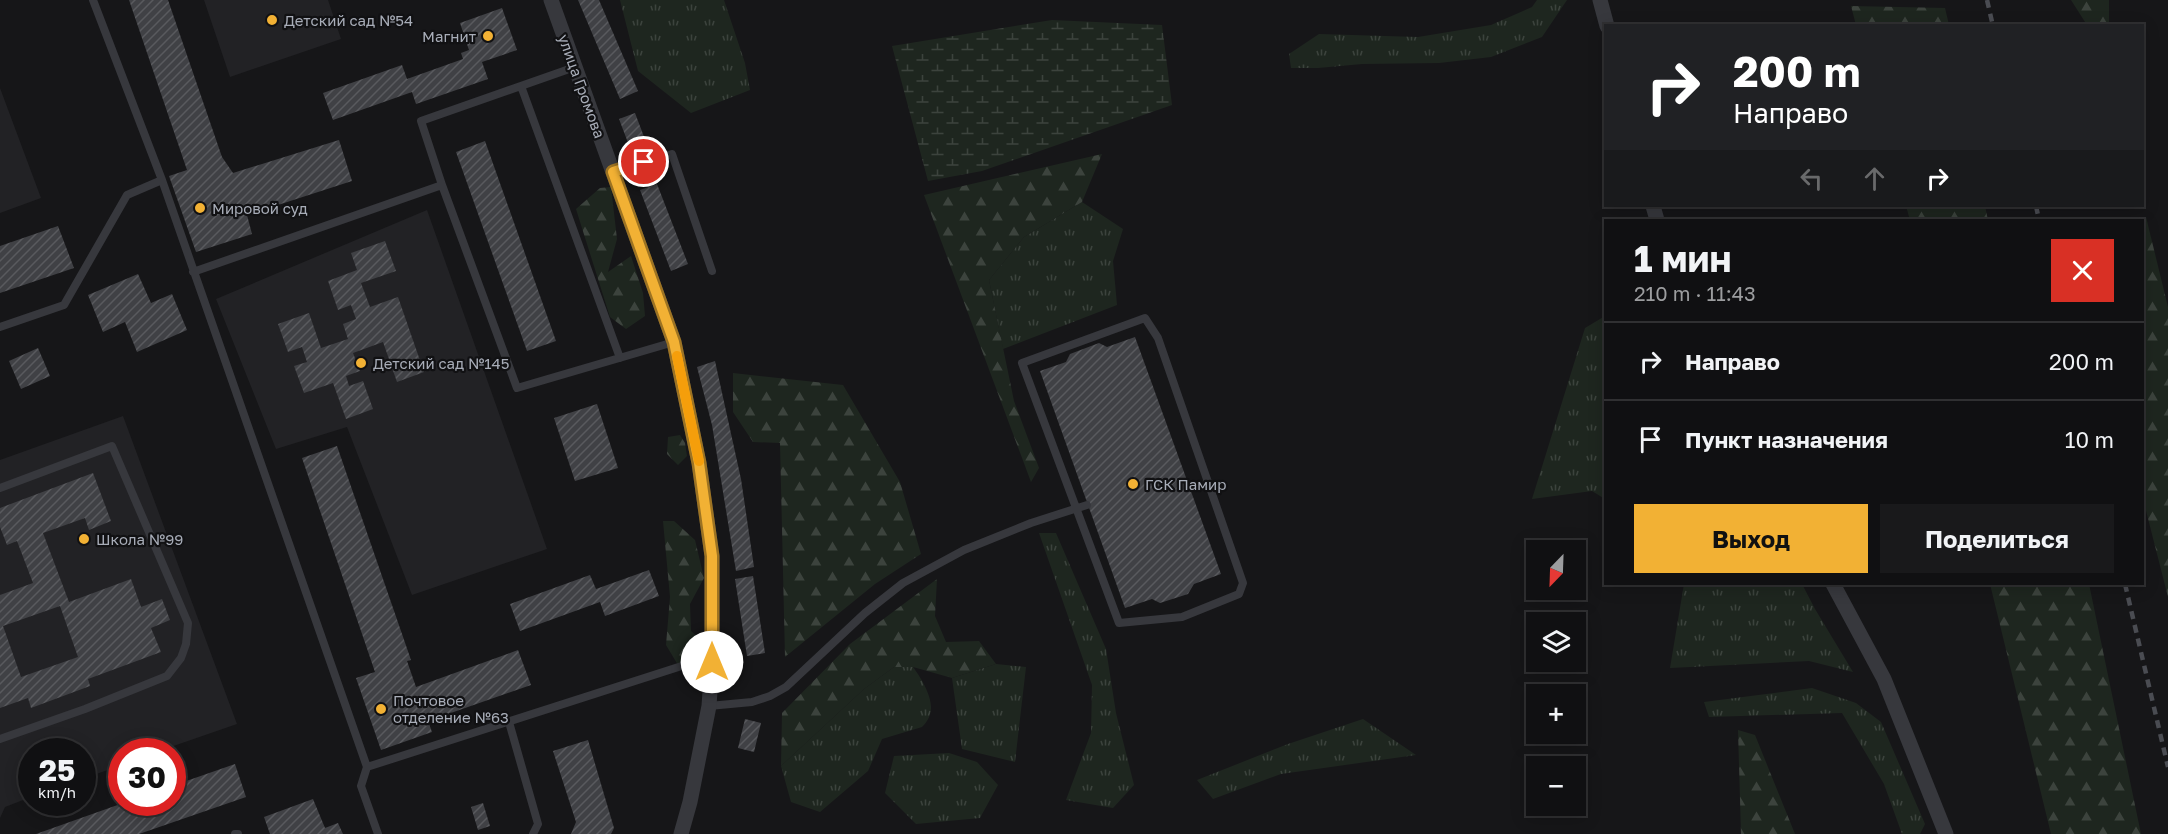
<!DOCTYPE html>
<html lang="ru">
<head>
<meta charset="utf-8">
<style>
	:root { --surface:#101012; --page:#19191b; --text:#f1f3f6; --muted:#9c9d9f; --line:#303032; --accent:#f2b134 }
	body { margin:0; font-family:"Golos Text",sans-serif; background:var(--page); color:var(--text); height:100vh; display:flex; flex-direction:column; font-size:22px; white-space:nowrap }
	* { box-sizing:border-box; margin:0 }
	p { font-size:20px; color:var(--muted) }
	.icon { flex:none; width:33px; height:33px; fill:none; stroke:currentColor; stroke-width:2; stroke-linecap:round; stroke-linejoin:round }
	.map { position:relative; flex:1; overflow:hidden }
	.sheet { position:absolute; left:1604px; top:219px; width:540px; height:366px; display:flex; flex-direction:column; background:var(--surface); border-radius:0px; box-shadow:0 3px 15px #0003,0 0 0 2px var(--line) }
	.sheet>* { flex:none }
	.guide { position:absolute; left:1604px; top:24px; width:540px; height:183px; border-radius:0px; box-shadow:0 3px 15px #0003,0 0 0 2px var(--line); background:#202124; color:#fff; overflow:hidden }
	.needle { width:39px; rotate:203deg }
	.controls { position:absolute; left:1526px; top:540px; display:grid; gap:12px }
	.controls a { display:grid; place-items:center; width:60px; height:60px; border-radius:0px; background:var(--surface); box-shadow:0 3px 15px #0003,0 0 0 2px var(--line); font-size:30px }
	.speed { position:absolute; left:18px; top:738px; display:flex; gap:12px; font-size:30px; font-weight:700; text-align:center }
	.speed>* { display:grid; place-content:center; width:78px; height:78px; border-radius:50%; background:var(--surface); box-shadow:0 3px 15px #0003,0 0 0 2px var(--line); line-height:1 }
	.speed small { font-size:15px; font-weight:400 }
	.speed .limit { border:9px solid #d22; background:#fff; color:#111 }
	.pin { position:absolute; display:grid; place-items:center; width:51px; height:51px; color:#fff; margin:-26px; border:3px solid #fff; border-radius:50%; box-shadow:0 2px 6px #0007 }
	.me { position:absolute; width:66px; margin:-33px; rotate:0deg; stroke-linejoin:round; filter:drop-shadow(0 0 4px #0008) }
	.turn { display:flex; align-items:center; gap:21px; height:126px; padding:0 30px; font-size:27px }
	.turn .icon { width:78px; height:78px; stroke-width:2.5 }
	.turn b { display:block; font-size:42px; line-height:51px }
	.lanes { display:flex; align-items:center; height:57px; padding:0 30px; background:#0003; justify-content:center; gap:30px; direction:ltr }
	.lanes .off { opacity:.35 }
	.round { display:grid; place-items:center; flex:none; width:63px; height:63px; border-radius:0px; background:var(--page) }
	.summary { display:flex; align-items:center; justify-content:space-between; height:102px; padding:0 30px }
	h1 { font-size:36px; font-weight:700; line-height:45px }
	.primary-button { display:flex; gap:12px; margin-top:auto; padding:12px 30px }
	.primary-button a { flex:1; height:69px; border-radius:0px; background:var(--accent); color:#111; font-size:24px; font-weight:700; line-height:69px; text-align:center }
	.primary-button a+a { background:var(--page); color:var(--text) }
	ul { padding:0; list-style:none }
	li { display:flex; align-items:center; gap:18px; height:78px; padding:0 30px; border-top:2px solid var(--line) }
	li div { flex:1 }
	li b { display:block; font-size:22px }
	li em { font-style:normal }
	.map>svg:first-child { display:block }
	.built { fill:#222225 }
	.grass { fill:url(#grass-tufts) }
	.forest { fill:url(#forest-firs) }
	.wetland { fill:url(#wetland-marsh) }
	.building { fill:url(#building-hatch); fill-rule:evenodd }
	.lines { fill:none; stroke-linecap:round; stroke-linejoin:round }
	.service { stroke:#37383d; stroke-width:8 }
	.minor { stroke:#37383d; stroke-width:15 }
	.rail { stroke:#4a4c52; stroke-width:4.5; stroke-dasharray:8 6; stroke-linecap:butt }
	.route-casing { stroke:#9d7322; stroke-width:15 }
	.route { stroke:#f2b134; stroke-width:10 }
	.slow { stroke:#f59e0b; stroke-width:10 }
	.poi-dot { fill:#f2b134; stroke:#111113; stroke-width:2 }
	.labels { text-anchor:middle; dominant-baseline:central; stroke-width:4.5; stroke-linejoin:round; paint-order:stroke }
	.poi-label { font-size:15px; fill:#a8adb8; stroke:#111113; text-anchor:start }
	.street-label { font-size:15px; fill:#a8adb8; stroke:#111113 }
</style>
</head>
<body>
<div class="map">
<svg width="2168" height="834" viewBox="0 0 2168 834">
	<defs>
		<pattern id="grass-tufts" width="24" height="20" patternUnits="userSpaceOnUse" patternTransform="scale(1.5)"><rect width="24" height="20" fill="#1e261f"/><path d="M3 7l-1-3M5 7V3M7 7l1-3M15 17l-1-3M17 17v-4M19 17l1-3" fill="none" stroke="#3c433d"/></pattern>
		<pattern id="forest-firs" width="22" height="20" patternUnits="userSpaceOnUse" patternTransform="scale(1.5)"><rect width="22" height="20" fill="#1e261f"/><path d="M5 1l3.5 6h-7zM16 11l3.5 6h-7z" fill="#3c433d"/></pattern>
		<pattern id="wetland-marsh" width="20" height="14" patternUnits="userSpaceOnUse" patternTransform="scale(1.5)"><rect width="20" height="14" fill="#1e261f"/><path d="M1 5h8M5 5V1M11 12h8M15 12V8" fill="none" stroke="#3c433d"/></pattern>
		<pattern id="building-hatch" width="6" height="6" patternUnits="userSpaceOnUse" patternTransform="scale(1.5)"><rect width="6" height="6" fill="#404145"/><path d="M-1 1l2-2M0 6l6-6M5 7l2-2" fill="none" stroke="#595a5e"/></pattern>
	</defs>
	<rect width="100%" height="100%" fill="#161618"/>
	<path class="built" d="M 204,0 L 328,0 L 341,39 L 230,77 Z
		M 0,88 L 41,198 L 0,213 Z
		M 427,210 L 547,549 L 412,595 L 347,427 L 276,449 L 216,299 Z
		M 123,416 L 237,724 L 159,751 L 122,752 L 121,765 L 83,779 L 82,752 L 32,752 L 31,797 L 5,807 L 0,818 L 0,460 Z"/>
	<path class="grass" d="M 620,0 L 724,0 L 745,63 L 750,90 L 691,113 L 638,71 Z
		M 1537,0 L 1567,0 L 1542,37 L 1491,57 L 1439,63 L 1362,64 L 1318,68 L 1291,68 L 1289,54 L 1319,34 L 1418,37 L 1491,25 L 1532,7 Z
		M 1082,202 L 1123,229 L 1113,261 L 1117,305 L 1003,349 L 989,280 L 1024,237 Z
		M 1605,316 L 1605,499 L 1592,491 L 1532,499 L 1585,328 Z
		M 1039,533 L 1056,533 L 1106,649 L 1116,713 L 1134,785 L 1113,808 L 1066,800 L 1091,733 L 1092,685 Z
		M 1684,584 L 1802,584 L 1815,609 L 1853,672 L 1809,661 L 1670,668 Z
		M 996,664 L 1026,667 L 1015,762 L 962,749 L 952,678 Z
		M 894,667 L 913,667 C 921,678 935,700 930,714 C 929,719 925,724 922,727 L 882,739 L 868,771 L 820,812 L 791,802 L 781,766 L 864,689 Z
		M 1812,688 L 1856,703 L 1881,722 L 1925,824 L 1920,834 L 1902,834 L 1884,784 L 1842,713 L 1709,717 L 1704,702 Z
		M 1363,719 L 1416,755 L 1281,774 L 1213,799 L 1197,780 L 1288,744 Z
		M 949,753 L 977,762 L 998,785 L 980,818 L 916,824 L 885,793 L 894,756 Z"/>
	<path class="forest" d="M 2071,0 L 2109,0 L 2109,25 L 2087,25 Z
		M 1851,6 L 1945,8 L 1949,25 L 1856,25 Z
		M 1102,154 L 1082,202 L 1024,237 L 989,280 L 1014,401 L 1039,468 L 1031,482 L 924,195 Z
		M 611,187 L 617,239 L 608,272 L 631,256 L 643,293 L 645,316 L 626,329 L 610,317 L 576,209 L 600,188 Z
		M 1906,206 L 1985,206 L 1988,220 L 1910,220 Z
		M 2146,217 L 2168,307 L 2168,597 L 2142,495 L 2142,220 L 2140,220 Z
		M 733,373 L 843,385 L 900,482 L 921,554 L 875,584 L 785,657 L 780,443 L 753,442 L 733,412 Z
		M 680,435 L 685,443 L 687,456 L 678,465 L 667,454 L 668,437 Z
		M 663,521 L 674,521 L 695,540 L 704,578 L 690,604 L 691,631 L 699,638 L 695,655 L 678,665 L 666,645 L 670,597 Z
		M 937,579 L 935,616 L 946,642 L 979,641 L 996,664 L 952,678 L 913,667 L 894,667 L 864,689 L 781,766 L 782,713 L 850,644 Z
		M 1990,584 L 2089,584 L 2141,834 L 2051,834 Z
		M 1738,730 L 1755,735 L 1795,834 L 1741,834 Z"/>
	<path class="wetland" d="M 1052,20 L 1162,25 L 1172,105 L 982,171 L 928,181 L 892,46 Z"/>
	<path class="building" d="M 129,0 L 168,0 L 222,157 L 233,173 L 339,140 L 352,181 L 247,215 L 252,234 L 196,252 L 169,176 L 187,170 Z
		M 578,0 L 599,0 L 638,91 L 620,99 Z
		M 502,8 L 517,50 L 482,62 L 488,79 L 416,104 L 412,92 L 333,120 L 323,93 L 402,65 L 407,79 L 463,59 L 461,53 L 469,50 L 460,23 Z
		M 635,113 L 646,142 L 630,148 L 619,119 Z
		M 485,141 L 556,341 L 527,351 L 456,152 Z
		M 657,184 L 688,264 L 671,271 L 640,190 Z
		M 58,226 L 74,268 L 0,293 L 0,246 Z
		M 385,241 L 396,271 L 361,283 L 370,307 L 398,297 L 424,372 L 397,382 L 383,342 L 353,353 L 360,371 L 346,376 L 349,386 L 363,381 L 373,409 L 346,419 L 333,383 L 304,393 L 294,366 L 307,362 L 302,347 L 288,352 L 278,324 L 309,313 L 321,348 L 348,339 L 343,324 L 356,319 L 351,305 L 338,310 L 328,281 L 357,270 L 351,253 Z
		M 138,274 L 151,303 L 172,294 L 187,330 L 137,352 L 125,322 L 103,332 L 88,295 Z
		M 1135,337 L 1221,574 L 1194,584 L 1188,594 L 1160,603 L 1152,599 L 1125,608 L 1040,371 L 1066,362 L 1070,354 L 1099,343 L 1107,347 Z
		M 38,348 L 50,376 L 21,389 L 9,361 Z
		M 715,361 L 741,479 L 754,567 L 736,571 L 712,425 L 697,367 Z
		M 597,404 L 618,468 L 575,481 L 554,418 Z
		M 337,446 L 411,660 L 407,661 L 416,687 L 518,650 L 531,685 L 428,721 L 432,732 L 381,750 L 356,678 L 375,672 L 302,458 Z
		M 93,473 L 111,521 L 89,530 L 85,518 L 43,533 L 69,602 L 131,579 L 141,607 L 162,599 L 170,620 L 151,628 L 161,652 L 88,679 L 90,686 L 31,708 L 28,698 L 0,708 L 0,595 L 33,583 L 17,541 L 7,545 L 0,527 L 0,508 ZM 60,606 L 78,657 L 21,677 L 3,626 Z
		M 649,570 L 659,596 L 605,616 L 600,602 L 520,631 L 510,604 L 590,575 L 596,589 Z
		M 753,576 L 765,653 L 747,656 L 735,579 Z
		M 745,719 L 761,723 L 754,752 L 738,748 Z
		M 588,740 L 614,828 L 611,834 L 571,834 L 576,822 L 553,751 Z
		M 235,764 L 246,797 L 139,834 L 36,834 L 126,802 L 172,802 L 172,786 Z
		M 313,799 L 325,828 L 338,823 L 343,834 L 270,834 L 264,817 Z
		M 483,803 L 490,826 L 478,830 L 471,807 Z"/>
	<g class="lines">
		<path class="service" d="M 93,0 L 162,180 L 367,767 L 361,786 L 378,834
			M 521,86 L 620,358
			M 613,172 L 672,154 L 712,271
			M 442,185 L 517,388 L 674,342
			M 193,272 L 442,185 L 421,121 L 575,67
			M 1145,318 L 1158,338 L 1243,583 L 1239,594 L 1182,617 L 1119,623 L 1022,363 Z
			M 0,327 L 64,305 L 127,195 L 162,180
			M 0,488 L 112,446 L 188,623 L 186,644 L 181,658 L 167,676 L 85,709 L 0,739
			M 709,706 L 752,702 L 770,696 L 786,687 L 865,613 L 903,583 L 964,550 L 1031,523 L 1087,505
			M 509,722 L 538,824 L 533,834
			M 367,767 L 691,663 L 712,662
			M 235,834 L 238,834"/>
		<path class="minor" d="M 551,0 L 674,342 L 699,463 L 712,556 L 712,662 L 709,706 L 690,802 L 681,834
			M 1600,0 L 1607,26
			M 1653,206 L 1657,220
			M 1833,584 L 1884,679 L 1946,834"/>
		<path class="rail" d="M 1987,0 L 1993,26
			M 2036,206 L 2039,220
			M 2125,584 L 2168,767"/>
	</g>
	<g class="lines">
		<defs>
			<path id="route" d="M 644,162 L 613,172 L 674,342 L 699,463 L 712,556 L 712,662"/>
		</defs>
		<use href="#route" class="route-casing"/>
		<use href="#route" class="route"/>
		<path class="slow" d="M 677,356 L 699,461"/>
	</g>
	<g class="poi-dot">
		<circle cx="272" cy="20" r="6"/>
		<circle cx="488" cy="36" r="6"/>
		<circle cx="200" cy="208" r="6"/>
		<circle cx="361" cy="363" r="6"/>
		<circle cx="1133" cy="484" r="6"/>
		<circle cx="84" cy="539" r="6"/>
		<circle cx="381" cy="709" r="6"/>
	</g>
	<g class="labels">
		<g class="poi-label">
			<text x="284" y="20">Детский сад №54</text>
			<text x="476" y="36" text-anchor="end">Магнит</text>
			<text x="212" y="208">Мировой суд</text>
			<text x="373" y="363">Детский сад №145</text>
			<text x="1145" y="484">ГСК Памир</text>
			<text x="96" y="539">Школа №99</text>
			<text x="393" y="700">Почтовое<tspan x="393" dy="17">отделение №63</tspan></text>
		</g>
		<g class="street-label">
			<text transform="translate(582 86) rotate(70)">улица Громова</text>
		</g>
	</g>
</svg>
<div class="controls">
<a><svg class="needle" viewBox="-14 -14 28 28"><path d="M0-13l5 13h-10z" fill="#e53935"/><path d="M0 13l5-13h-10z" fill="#9c9d9f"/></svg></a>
<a><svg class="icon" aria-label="layers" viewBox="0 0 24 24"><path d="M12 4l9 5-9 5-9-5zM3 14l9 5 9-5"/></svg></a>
<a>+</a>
<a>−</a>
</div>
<div class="speed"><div>25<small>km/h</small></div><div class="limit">30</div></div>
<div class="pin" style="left:644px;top:162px;background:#d93025"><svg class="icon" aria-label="arrive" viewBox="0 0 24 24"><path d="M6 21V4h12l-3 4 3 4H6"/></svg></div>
<svg class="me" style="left:712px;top:662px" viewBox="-20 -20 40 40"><circle r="19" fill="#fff"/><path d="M0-13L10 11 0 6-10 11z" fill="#f2b134"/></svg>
<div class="guide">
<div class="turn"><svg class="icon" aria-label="right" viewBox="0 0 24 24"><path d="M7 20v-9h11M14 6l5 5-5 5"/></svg><div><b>200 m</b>Направо</div></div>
<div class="lanes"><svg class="icon off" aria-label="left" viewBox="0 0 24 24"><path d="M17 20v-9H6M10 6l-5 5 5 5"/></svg><svg class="icon off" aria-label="ahead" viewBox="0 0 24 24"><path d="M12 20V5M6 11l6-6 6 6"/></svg><svg class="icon" aria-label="right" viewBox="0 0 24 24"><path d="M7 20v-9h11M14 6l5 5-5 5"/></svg></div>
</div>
<section class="sheet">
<div class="summary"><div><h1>1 мин</h1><p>210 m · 11:43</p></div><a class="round" style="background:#d93025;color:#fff"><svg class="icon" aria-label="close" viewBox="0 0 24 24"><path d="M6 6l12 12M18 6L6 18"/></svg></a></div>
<ul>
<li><svg class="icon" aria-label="right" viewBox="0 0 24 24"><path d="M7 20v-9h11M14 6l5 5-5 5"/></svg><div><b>Направо</b></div><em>200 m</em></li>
<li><svg class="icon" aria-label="arrive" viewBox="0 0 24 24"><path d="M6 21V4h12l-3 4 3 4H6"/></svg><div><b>Пункт назначения</b></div><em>10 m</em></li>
</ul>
<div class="primary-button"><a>Выход</a><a>Поделиться</a></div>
</section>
</div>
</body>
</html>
